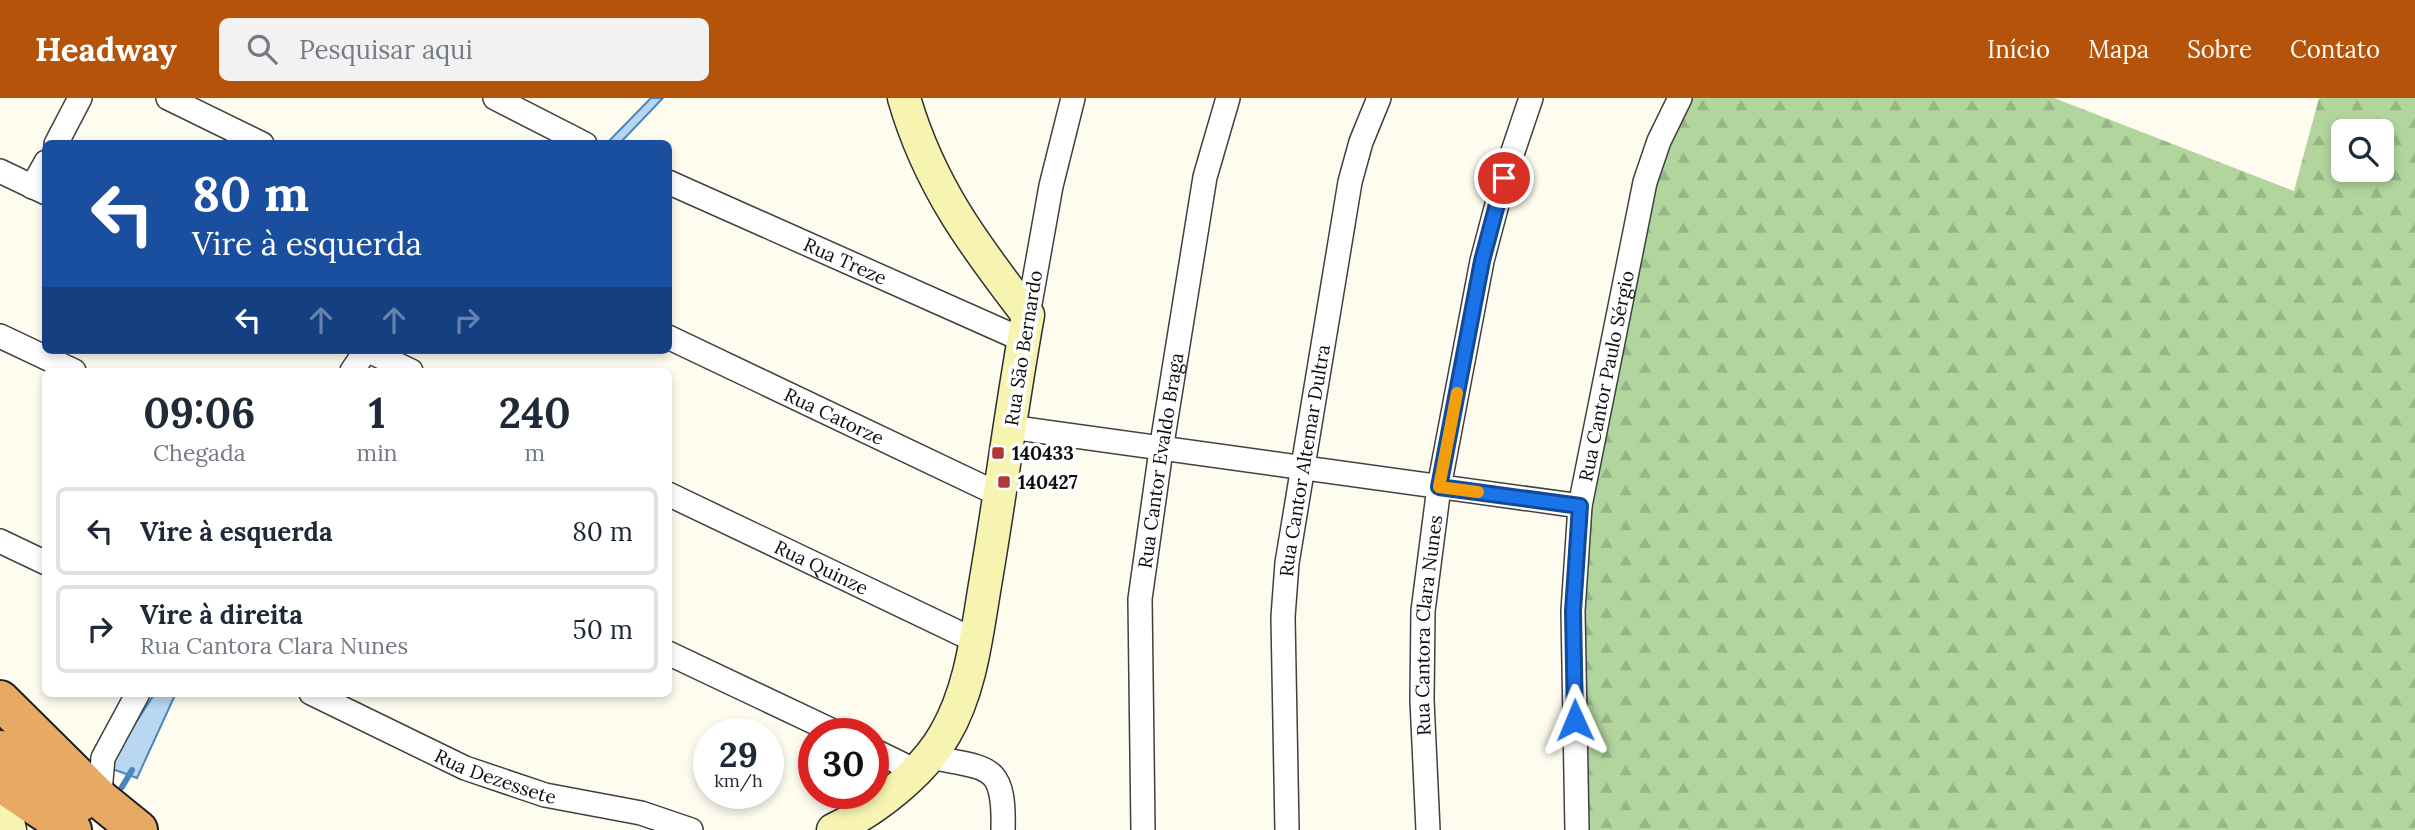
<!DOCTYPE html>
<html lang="pt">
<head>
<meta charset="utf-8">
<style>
	:root { --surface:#fff; --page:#f2f2f3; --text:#1f2937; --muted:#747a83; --line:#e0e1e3; --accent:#b45309 }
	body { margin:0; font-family:Lora,serif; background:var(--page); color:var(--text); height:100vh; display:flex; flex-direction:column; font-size:26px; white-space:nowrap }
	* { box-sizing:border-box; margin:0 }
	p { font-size:23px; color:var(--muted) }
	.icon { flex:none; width:38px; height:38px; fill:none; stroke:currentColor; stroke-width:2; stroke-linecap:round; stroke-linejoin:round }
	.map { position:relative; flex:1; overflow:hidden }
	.side { position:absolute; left:42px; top:270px; width:630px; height:329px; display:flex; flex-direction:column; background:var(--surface); border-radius:10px; box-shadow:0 4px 10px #0003 }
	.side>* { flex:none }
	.hud { position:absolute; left:42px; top:42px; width:630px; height:214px; border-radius:10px; box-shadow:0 4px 10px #0003; background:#1a4fa0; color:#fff; overflow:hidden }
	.buttons { position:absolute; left:2331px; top:21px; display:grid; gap:14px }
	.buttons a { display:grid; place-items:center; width:63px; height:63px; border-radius:10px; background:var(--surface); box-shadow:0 4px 10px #0003; font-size:35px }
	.speed { position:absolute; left:693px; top:620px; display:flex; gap:14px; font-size:35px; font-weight:700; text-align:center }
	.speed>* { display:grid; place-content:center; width:91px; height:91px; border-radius:50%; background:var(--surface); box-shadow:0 4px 10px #0003; line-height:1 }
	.speed small { font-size:18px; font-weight:400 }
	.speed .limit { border:10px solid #d22; background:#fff; color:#111 }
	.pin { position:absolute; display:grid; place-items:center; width:60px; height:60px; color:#fff; margin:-30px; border:4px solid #fff; border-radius:50%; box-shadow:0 2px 7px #0007 }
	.me { position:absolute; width:77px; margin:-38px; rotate:359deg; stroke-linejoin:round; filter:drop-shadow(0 0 5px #0008) }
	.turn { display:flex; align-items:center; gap:24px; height:147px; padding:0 35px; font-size:32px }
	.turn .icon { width:91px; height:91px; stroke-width:2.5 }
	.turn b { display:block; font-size:49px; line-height:60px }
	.lanes { display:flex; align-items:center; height:66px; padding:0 35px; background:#0003; justify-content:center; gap:35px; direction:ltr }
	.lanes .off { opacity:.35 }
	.eta { display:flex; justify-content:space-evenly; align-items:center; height:119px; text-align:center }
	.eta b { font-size:42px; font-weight:700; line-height:49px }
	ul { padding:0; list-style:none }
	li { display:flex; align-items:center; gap:21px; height:88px; margin:0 14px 10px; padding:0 21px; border:4px solid var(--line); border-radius:10px }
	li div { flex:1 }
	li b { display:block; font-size:26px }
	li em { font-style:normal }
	header { display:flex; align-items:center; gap:42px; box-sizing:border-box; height:98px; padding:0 35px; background:var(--accent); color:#fff }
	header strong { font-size:33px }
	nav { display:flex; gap:38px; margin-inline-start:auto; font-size:24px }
	.search { width:490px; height:63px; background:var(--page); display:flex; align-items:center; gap:18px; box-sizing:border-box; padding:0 24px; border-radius:10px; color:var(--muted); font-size:26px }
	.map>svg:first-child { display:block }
	.forest { fill:url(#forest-firs); fill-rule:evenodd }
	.water { fill:#b9d7f0; stroke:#4786c0; stroke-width:2 }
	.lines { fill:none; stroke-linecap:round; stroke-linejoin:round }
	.stream { stroke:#4786c0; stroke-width:6 }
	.street-casing { stroke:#404040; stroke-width:26 }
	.secondary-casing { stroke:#2f2f2f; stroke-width:35 }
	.highway-casing { stroke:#1e1e1e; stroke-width:42 }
	.street { stroke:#fff; stroke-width:23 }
	.secondary { stroke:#f7f4b1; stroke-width:32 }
	.highway { stroke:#e6aa65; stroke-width:38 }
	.route-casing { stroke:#114b97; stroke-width:18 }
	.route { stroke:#1a73e8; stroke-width:12 }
	.slow { stroke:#f59e0b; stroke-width:12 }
	.poi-dot { fill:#b03733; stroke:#fff; stroke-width:2.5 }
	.labels { text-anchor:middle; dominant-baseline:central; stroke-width:7; stroke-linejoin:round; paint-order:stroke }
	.street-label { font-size:19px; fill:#0d0d0d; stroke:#fff }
	.poi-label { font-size:19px; font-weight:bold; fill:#0d0d0d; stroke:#fff; text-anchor:start }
</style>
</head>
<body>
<header>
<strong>Headway</strong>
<div class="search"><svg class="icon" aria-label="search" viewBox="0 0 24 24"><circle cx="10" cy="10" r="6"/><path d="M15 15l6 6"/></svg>Pesquisar aqui</div>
<nav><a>Início</a><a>Mapa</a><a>Sobre</a><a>Contato</a></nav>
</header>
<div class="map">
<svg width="2415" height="732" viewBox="0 0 2415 732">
	<defs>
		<pattern id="forest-firs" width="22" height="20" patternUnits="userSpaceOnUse" patternTransform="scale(1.75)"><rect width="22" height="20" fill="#b2d49d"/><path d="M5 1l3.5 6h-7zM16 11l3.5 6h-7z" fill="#98b586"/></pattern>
	</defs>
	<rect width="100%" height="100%" fill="#fdfcef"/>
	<path class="forest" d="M 1690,0 L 2054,0 L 2294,93 L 2319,0 L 2415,0 L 2415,732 L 1571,732 L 1577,406 L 1656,78 ZM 2343,33 L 2382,33 L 2382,72 L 2343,72 Z"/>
	<path class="water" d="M 651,0 L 663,0 L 620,45 L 607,45 Z
		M 155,595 L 176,595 L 137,680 L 107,669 Z"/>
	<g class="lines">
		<path class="stream" d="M 122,689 L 132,672"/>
		<defs>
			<g id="street">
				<path d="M 168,0 L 262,46"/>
				<path d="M 495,0 L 585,46"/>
				<path d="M 56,46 L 80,0"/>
				<path d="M 0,73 L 46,95"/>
				<path id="s1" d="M 668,84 L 1023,242"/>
				<path d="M 32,89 L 46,64"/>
				<path d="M 1028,217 L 1051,88 L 1073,0"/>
				<path d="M 0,238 L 74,273"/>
				<path id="s2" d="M 668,239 L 1000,397"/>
				<path d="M 367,252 L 411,273"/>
				<path d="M 352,273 L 366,252"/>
				<path d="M 1010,329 L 1580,408"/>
				<path id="s3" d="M 668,396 L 976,543"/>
				<path d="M 0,443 L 46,465"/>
				<path d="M 668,555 L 837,635"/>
				<path id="s4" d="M 311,595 L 465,670 L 545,697 L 641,715 L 691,732"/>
				<path d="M 873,652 L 916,673"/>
				<path d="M 930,659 C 988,671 1005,664 1003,732"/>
				<path d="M 99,705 L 103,660 L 138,595"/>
				<path id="s5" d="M 1143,732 L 1140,501 L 1161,352 L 1205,79 L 1228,0"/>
				<path id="s6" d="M 1287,732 L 1283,519 L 1287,465 L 1350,84 L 1361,44 L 1379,0"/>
				<path id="s7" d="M 1428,732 L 1422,602 L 1423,513 L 1439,389 L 1482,163 L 1504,80 L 1531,0"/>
				<path id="s8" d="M 1577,732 L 1573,513 L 1580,408 L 1645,84 L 1659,43 L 1680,0"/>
			</g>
			<path id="secondary" d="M 0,690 L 10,732
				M 833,732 C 874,713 923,675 945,636 C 972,590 977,533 986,481 C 1001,393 1012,305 1028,217 C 974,147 929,87 904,0"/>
			<path id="highway" d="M 0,602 L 101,702 L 138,732
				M 0,652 L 80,704
				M 0,684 L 72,732"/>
		</defs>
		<use href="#street" class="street-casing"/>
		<use href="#secondary" class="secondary-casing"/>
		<use href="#highway" class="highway-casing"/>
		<use href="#street" class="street"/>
		<use href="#secondary" class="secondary"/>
		<use href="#highway" class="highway"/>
	</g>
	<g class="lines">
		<defs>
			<path id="route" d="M 1504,80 L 1482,163 L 1439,389 L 1580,408 L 1573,513 L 1575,622"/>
		</defs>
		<use href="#route" class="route-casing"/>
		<use href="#route" class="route"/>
		<path class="slow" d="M 1457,295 L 1439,389 L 1478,394"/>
	</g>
	<g class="poi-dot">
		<rect x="991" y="348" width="14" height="14" rx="3.5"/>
		<rect x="997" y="377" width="14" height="14" rx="3.5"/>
	</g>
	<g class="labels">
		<g class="street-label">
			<text stroke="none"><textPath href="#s1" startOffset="194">Rua Treze</textPath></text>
			<text transform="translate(1023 250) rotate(-81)">Rua São Bernardo</text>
			<text stroke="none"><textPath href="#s8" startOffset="457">Rua Cantor Paulo Sérgio</textPath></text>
			<text stroke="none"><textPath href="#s2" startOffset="184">Rua Catorze</textPath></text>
			<text stroke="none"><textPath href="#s5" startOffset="371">Rua Cantor Evaldo Braga</textPath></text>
			<text stroke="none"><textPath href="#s6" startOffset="371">Rua Cantor Altemar Dultra</textPath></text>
			<text stroke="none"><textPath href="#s3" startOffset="170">Rua Quinze</textPath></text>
			<text stroke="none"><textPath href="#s7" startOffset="205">Rua Cantora Clara Nunes</textPath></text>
			<text stroke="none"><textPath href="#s4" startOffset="203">Rua Dezessete</textPath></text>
		</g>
		<g class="poi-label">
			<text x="1012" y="355">140433</text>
			<text x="1018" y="384">140427</text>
		</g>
	</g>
</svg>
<div class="buttons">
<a><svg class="icon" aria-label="search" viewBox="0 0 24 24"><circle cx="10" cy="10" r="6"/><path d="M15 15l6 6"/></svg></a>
</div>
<div class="speed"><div>29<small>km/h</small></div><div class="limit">30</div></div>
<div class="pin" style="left:1504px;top:80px;background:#d93025"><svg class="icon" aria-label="arrive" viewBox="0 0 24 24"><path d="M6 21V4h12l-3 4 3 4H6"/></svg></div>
<svg class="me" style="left:1575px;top:622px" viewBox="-20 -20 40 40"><path d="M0-17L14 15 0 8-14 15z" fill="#1a73e8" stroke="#fff" stroke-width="4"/></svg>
<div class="hud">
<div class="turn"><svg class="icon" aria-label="left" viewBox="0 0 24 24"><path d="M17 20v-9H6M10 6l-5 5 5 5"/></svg><div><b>80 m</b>Vire à esquerda</div></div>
<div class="lanes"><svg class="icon" aria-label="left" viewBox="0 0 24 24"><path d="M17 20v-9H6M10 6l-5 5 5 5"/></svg><svg class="icon off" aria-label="ahead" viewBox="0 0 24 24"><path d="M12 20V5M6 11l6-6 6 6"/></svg><svg class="icon off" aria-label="ahead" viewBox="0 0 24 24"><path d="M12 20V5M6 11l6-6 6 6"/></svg><svg class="icon off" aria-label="right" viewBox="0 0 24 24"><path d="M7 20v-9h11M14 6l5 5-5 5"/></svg></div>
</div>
<section class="side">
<div class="eta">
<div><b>09:06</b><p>Chegada</p></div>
<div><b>1</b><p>min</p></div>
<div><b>240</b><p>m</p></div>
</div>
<ul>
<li><svg class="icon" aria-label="left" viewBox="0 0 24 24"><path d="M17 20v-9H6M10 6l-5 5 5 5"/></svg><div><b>Vire à esquerda</b></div><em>80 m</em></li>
<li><svg class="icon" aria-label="right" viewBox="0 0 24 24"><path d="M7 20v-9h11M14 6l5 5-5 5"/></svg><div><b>Vire à direita</b><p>Rua Cantora Clara Nunes</p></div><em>50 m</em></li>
</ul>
</section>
</div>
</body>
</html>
